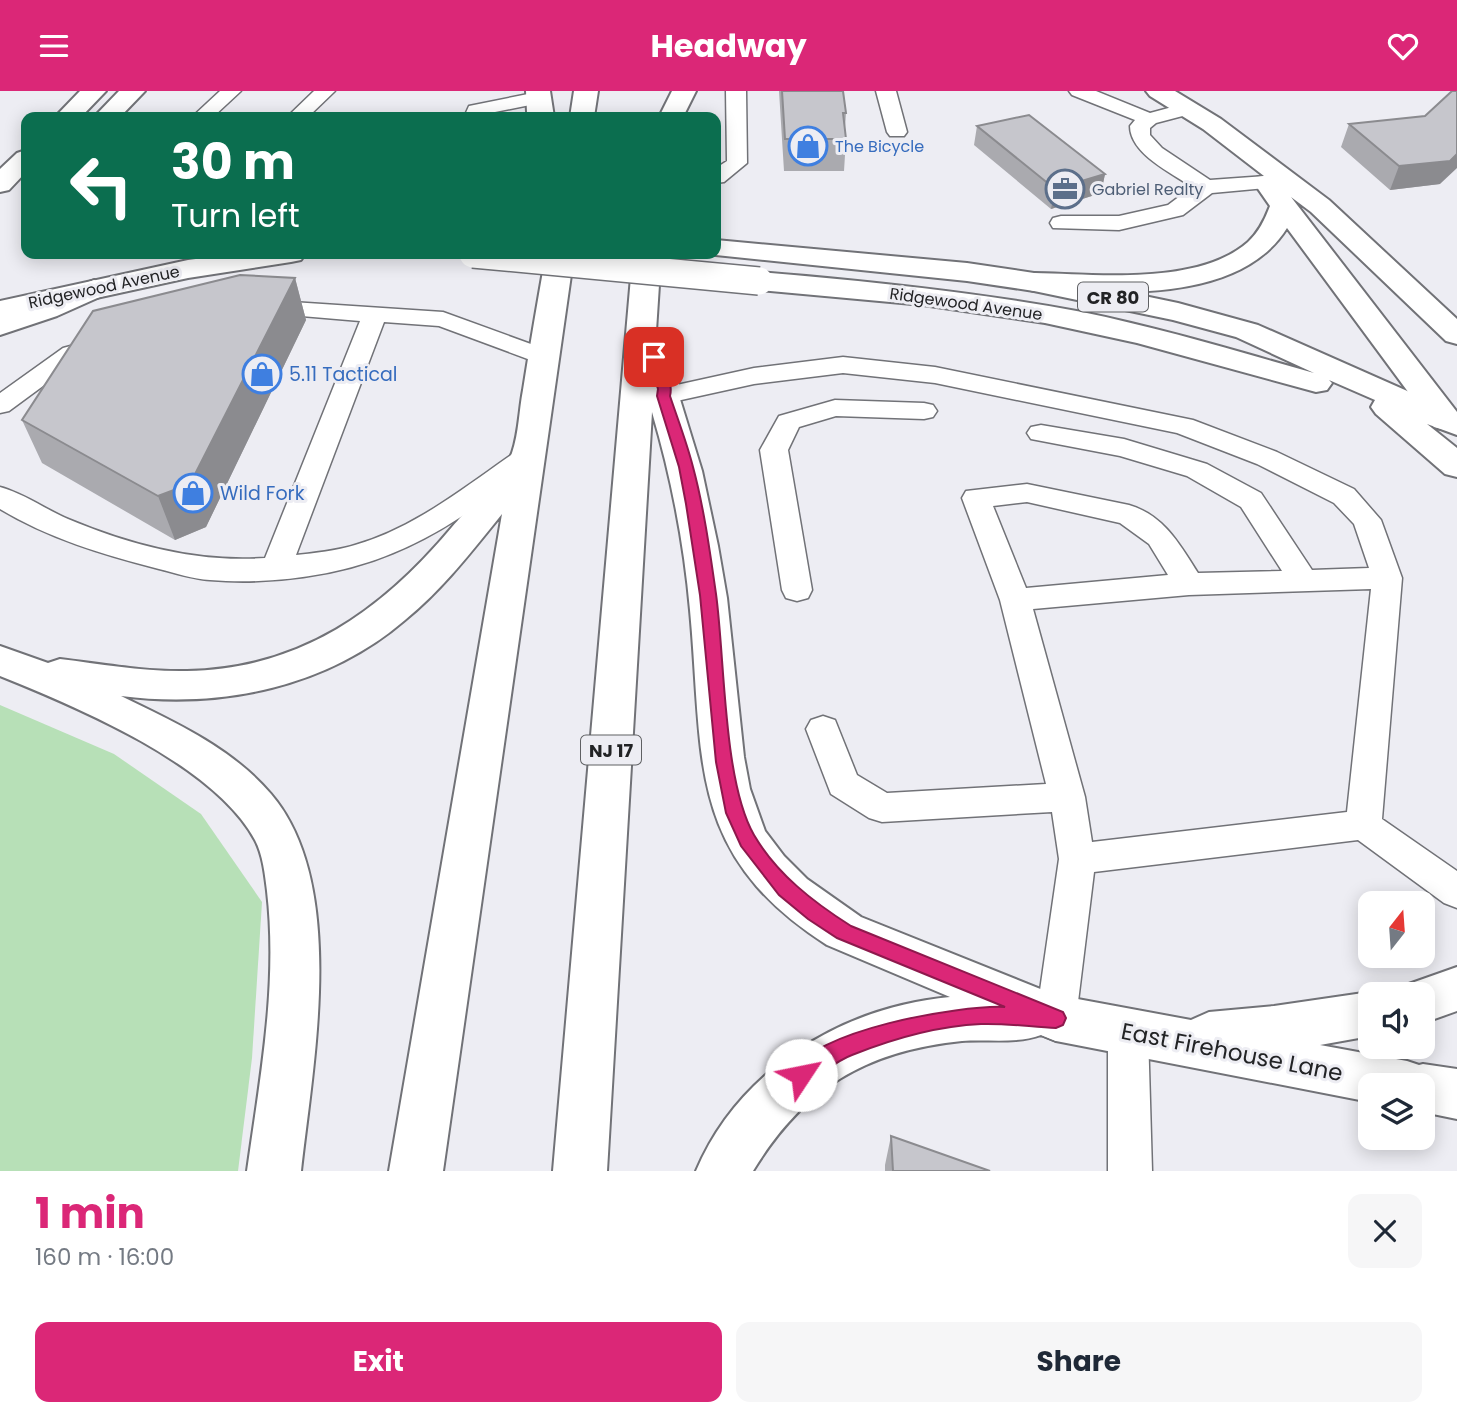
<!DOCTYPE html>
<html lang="en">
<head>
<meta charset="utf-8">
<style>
	:root { --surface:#fff; --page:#f6f6f7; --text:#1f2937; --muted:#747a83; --accent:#db2777 }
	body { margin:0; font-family:Poppins,sans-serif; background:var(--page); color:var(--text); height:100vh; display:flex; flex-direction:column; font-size:26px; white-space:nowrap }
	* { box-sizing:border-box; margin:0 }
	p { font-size:23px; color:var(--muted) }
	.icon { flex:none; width:38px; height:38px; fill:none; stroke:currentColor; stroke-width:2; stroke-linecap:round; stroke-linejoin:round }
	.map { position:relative; height:1080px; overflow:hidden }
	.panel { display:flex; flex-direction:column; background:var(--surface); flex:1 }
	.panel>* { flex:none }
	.top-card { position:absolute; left:21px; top:21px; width:700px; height:147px; border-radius:14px; box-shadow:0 4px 18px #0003; background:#0b6e4f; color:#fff; overflow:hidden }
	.needle { width:46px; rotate:17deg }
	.buttons { position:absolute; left:1358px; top:800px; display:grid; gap:14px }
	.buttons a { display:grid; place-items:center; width:77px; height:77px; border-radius:14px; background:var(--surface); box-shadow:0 4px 18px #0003; font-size:35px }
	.pin { position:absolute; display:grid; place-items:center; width:60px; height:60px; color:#fff; margin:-30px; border-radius:14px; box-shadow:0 4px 10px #0006 }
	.me { position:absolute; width:77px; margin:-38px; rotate:56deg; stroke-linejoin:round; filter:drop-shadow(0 0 5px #0008) }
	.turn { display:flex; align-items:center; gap:24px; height:147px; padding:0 35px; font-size:32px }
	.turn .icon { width:91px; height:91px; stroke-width:2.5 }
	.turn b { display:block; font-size:49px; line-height:60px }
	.round { display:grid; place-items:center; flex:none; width:74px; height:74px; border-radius:14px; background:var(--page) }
	.headline { display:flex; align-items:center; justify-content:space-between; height:119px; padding:0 35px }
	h1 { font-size:42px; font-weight:700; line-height:52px; color:var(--accent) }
	.action { display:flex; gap:14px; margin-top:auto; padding:14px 35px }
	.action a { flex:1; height:80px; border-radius:14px; background:var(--accent); color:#fff; font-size:28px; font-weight:700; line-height:80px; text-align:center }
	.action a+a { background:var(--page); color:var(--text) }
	header { display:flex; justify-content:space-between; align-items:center; height:91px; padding:0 35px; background:var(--accent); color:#fff; font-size:32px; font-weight:700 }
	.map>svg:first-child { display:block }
	.green { fill:#b7e0b7 }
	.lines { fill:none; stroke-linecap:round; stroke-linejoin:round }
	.service-casing { stroke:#717277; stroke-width:3 }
	.primary-casing { stroke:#717277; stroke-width:4 }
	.trunk-casing { stroke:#717277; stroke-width:4 }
	.service { fill:#fff; fill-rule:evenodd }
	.primary { fill:#fff; fill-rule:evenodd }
	.trunk { fill:#fff; fill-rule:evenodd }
	.primary-bridge-casing { stroke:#717277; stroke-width:30; stroke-linecap:butt }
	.primary-bridge { stroke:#fff; stroke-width:27 }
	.wall { fill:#aaaaaf }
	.shaded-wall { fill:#8b8b8f }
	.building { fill:#c6c6cc; stroke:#8b8b8f; stroke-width:2 }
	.route { fill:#db2777; stroke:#8e194d; stroke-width:2 }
	.labels { text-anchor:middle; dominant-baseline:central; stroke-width:6; stroke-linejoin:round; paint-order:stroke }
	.far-shop-label { font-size:16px; fill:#366cbe; stroke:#ededf3; text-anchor:start }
	.far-service-label { font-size:16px; fill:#4e5e75; stroke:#ededf3; text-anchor:start }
	.far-street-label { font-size:16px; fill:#222325; stroke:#ededf3 }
	.shield { fill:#ededf3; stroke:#5f6063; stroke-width:2 }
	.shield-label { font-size:18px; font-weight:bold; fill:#222325 }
	.shop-label { font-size:19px; fill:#366cbe; stroke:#ededf3; text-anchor:start }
	.near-street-label { font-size:23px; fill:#222325; stroke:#ededf3 }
</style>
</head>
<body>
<header><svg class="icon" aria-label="menu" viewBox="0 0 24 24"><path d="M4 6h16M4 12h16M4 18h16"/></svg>Headway<svg class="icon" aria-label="heart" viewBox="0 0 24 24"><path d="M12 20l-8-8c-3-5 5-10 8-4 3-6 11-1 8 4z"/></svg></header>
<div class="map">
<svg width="1457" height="1080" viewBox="0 0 1457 1080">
	<rect width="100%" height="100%" fill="#ededf3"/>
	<path class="green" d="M 0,614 L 114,663 L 201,723 L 262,811 L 252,967 L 238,1080 L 0,1080 Z"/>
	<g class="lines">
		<defs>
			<path id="service" d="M 220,0 L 241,0 L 213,26 L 192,26 Z
				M 314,0 L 335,0 L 308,26 L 287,26 Z
				M 726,0 L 746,0 L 747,72 L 724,91 L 716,92 L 716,77 L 727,70 Z
				M 876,0 L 896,0 L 907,41 L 904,45 L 890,45 L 887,41 Z
				M 1069,0 L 1096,0 L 1150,22 L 1187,12 L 1194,14 L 1197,18 L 1194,22 L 1156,32 L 1150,37 L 1150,44 L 1162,57 L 1210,89 L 1266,85 L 1274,86 L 1277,91 L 1274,96 L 1266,97 L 1212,102 L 1183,124 L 1119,139 L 1053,137 L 1050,132 L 1053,127 L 1061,125 L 1119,125 L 1168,114 L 1192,96 C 1172,82 1130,63 1130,35 L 1135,29 L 1072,4 Z
				M 538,1 L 548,7 L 545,11 L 485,23 L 484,26 L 464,26 L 469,15 Z
				M 262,209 L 443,221 L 553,261 L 557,266 L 553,271 L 544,274 L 439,235 L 384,231 L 296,464 C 315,462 336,460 355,454 C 415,437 466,395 517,360 L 527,357 L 537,360 L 541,366 L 537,372 C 491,405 446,441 393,462 C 339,485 269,494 210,489 C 193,488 175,482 159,478 C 104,464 48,447 0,418 L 0,396 C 23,402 45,418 68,428 C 130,454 197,472 265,467 L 360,230 L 253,221 L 250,216 L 253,211 Z
				M 100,247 L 109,250 L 113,255 L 109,260 L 81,267 L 9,320 L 0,322 L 0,302 L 63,257 Z
				M 843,266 L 935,276 L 1193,329 L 1277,361 L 1354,398 L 1381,429 L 1402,487 L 1382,728 L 1457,780 L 1457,817 L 1444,812 L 1358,749 L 1094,781 L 1076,927 L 1070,940 L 1056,945 L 1042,940 L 1036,927 L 1059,768 L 1052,721 L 882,731 L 869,727 L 831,703 L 806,638 L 811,629 L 823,625 L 835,629 L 857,684 L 887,702 L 1046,693 L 1000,509 L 962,407 L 966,400 L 1027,393 L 1129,414 C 1164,424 1180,454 1198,482 L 1282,480 L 1241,416 L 1187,385 L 1120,365 L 1031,348 L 1027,342 L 1031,336 L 1041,334 L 1124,348 L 1207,373 L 1261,402 L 1312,479 L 1369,477 L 1354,433 L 1334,412 L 1257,373 L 1177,342 L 935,292 L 843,282 L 754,293 L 663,313 L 654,311 L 650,305 L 654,299 L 754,277 ZM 1027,411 L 1120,432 L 1149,453 L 1168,484 L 1026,497 L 993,415 ZM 1371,498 L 1347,721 L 1092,751 L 1085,706 L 1033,518 L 1189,504 Z
				M 835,309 L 924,312 L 933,314 L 937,320 L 933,326 L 924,328 L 836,325 L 799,336 L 788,359 L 812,499 L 808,507 L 797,510 L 786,507 L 782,499 L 760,359 L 779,325 Z
				M 1128,922 L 1142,928 L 1148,941 L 1152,1080 L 1108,1080 L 1108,941 L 1114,928 Z"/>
			<path id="primary" d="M 716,149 L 967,172 L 1034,182 L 1178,212 L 1258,234 L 1457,322 L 1457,344 L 1427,333 L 1457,357 L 1457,386 L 1445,383 L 1376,323 L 1371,316 L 1375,309 L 1329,289 L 1332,292 L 1327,299 L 1316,301 L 1137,252 L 1045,232 L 923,214 L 759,199 L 749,196 L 745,190 L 749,184 L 759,181 C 867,190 975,201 1082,221 C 1160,237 1237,260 1314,282 L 1236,246 L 1173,229 L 1034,200 L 967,190 L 706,163 L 716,163 Z
				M 234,163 L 305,163 L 301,169 L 291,171 L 188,187 L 0,228 L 0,210 L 188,169 Z
				M 1457,876 L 1457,920 L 1423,932 L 1423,903 L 1402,903 L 1406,894 Z
				M 1370,901 L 1377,903 L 1370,903 L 1370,945 L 1320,954 L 1407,970 L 1419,974 L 1423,973 L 1457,978 L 1457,1028 L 1423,1021 L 1423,994 L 1370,994 L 1370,1011 L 1056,950 L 1039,943 L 1031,927 L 1039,911 L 1056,904 L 1191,929 L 1209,921 L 1274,915 Z"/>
			<path id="trunk" d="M 80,0 L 106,0 L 81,26 L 55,26 Z
				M 119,0 L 145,0 L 120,26 L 94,26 Z
				M 526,0 L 550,0 L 554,26 L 530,26 L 527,21 Z
				M 574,0 L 598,0 L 594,26 L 570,26 Z
				M 672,0 L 696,0 L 683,26 L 659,26 Z
				M 1146,0 L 1175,0 L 1221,28 L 1329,109 L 1457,228 L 1457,253 L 1446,250 L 1311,121 L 1291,106 L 1457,321 L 1457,336 L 1446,339 L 1434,336 L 1287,137 C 1239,214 1113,201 1034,200 L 1024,197 L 1020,191 L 1024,185 L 1034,182 C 1096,183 1198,195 1248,151 C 1259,141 1265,128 1270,115 L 1254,92 L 1258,86 L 1264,85 L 1203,38 L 1150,5 Z
				M 26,59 L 26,81 L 9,99 L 0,101 L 0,78 L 17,62 Z
				M 546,163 L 574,163 L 443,1080 L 389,1080 L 502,423 C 472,460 442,499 405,529 C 327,596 222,618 121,605 C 175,631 232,657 271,703 C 348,793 313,972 301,1080 L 247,1080 C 260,987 278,894 267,800 C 265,784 263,764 255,749 C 214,673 77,616 0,585 L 0,555 L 48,572 L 60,568 C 102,573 144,581 187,580 C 300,578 382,520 452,436 C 465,421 507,376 512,362 C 519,342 519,319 523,299 C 530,254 538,208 546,163 Z
				M 633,163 L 661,163 L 656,240 L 681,298 L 679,305 L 702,380 L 718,455 L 727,507 L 744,666 L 750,698 L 765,740 L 784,765 L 807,788 L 861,826 L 1073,911 L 1081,927 L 1073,943 L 1056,950 L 1041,944 C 1017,953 988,948 962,950 C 865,960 804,997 753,1080 L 696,1080 C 739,978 843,916 950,906 L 827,854 C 685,763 704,668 690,519 C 684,452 671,385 652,321 L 607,1080 L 553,1080 Z
				M 94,189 L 104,192 L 109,198 L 104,204 L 57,225 L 0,244 L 0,225 Z"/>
		</defs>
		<use href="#service" class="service-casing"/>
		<use href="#primary" class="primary-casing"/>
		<use href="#trunk" class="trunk-casing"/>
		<use href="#service" class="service"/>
		<use href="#primary" class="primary"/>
		<use href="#trunk" class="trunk"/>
		<defs>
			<path id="primary-bridge" d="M 473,163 L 759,190"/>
		</defs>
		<use href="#primary-bridge" class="primary-bridge-casing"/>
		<use href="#primary-bridge" class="primary-bridge"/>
	</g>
	<path class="wall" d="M 779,0 L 843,0 L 846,22 L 845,37 L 846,48 L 844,80 L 784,80 Z
		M 1349,33 L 1440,93 L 1390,99 L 1341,56 Z
		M 977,35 L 1105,83 L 1101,102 L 1051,118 L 974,54 Z
		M 295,187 L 306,229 L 206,436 L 175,449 L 42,372 L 22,329 Z
		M 891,1045 L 990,1080 L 885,1080 L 885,1074 Z"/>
	<path class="shaded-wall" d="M 1457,63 L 1457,77 L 1440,93 L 1390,99 L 1399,75 Z
		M 1105,83 L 1101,102 L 1051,118 L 1055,98 Z
		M 295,187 L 306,229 L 206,436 L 175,449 L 158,405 Z"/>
	<path class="building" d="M 782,0 L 843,0 L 846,22 L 843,22 L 846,48 L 785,48 Z
		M 1452,0 L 1457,0 L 1457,63 L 1450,70 L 1399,75 L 1349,33 L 1425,25 Z
		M 1029,24 L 1105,83 L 1055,98 L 977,35 Z
		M 240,184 L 295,187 L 190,393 L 158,405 L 22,329 L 93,220 Z
		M 891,1045 L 990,1080 L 893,1080 Z"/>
	<path class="route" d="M 654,262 C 665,267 673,294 670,305 C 678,329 687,352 693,376 C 704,417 710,461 716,503 C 725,568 723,690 754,744 C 777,783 813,811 851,835 L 1063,921 L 1066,927 L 1063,934 L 1056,937 C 1032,936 1006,932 981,933 C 938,935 892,948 852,964 C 833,971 819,987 801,994 L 794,991 L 791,984 C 810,939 960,914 1005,916 L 837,847 L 808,828 L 779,804 L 741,755 L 726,722 L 716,671 L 700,504 L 686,413 L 679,376 L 657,305 L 658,298 L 648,266 Z"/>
	<defs>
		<symbol id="shop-ring" viewBox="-11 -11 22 22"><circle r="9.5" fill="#ededf3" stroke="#3f7fe0" stroke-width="1.5"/><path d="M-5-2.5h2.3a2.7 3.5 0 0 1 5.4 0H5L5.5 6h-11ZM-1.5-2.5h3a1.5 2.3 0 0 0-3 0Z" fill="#3f7fe0"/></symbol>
		<symbol id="office-ring" viewBox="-11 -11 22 22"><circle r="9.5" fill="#ededf3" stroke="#5c6f8a" stroke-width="1.5"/><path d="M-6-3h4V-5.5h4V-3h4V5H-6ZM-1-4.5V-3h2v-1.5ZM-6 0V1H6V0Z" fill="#5c6f8a"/></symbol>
	</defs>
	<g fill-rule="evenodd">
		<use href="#shop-ring" x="786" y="33" width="44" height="44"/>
		<use href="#office-ring" x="1043" y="76" width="44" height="44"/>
		<use href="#shop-ring" x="240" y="261" width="44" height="44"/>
		<use href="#shop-ring" x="171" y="380" width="44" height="44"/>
	</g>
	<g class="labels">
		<g class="far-shop-label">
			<text x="835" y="55">The Bicycle</text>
		</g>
		<g class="far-service-label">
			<text x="1092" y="98">Gabriel Realty</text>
		</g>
		<g class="far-street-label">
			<text transform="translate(104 196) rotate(-12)">Ridgewood Avenue</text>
			<text transform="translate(966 213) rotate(8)">Ridgewood Avenue</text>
		</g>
		<g class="shield">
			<rect x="1078" y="191.5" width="70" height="29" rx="5"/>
			<rect x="581" y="644.5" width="60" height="29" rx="5"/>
		</g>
		<g class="shield-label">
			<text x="1113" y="206">CR 80</text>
			<text x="611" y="659">NJ 17</text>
		</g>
		<g class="shop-label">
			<text x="289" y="283">5.11 Tactical</text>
			<text x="220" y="402">Wild Fork</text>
		</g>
		<g class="near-street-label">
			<text transform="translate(1232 961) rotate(11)">East Firehouse Lane</text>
		</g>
	</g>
</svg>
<div class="buttons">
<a><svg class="needle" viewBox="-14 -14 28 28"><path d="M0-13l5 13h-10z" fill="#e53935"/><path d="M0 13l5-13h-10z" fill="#747a83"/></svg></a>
<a><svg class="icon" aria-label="sound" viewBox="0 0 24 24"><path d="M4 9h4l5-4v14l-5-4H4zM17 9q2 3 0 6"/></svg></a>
<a><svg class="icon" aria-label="layers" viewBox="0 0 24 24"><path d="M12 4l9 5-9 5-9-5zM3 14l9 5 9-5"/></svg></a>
</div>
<div class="pin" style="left:654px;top:266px;background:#d93025"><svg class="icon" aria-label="arrive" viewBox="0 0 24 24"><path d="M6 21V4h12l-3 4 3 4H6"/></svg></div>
<svg class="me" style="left:801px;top:984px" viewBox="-20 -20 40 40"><circle r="19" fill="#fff"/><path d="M0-13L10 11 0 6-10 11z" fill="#db2777"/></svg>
<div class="top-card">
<div class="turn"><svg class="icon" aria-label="left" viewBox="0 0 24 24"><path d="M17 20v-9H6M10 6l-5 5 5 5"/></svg><div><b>30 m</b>Turn left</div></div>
</div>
</div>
<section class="panel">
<div class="headline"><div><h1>1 min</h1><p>160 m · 16:00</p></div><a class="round"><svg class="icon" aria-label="close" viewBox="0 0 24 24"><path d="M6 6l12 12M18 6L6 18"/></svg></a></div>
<div class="action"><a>Exit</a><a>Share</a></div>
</section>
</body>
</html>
